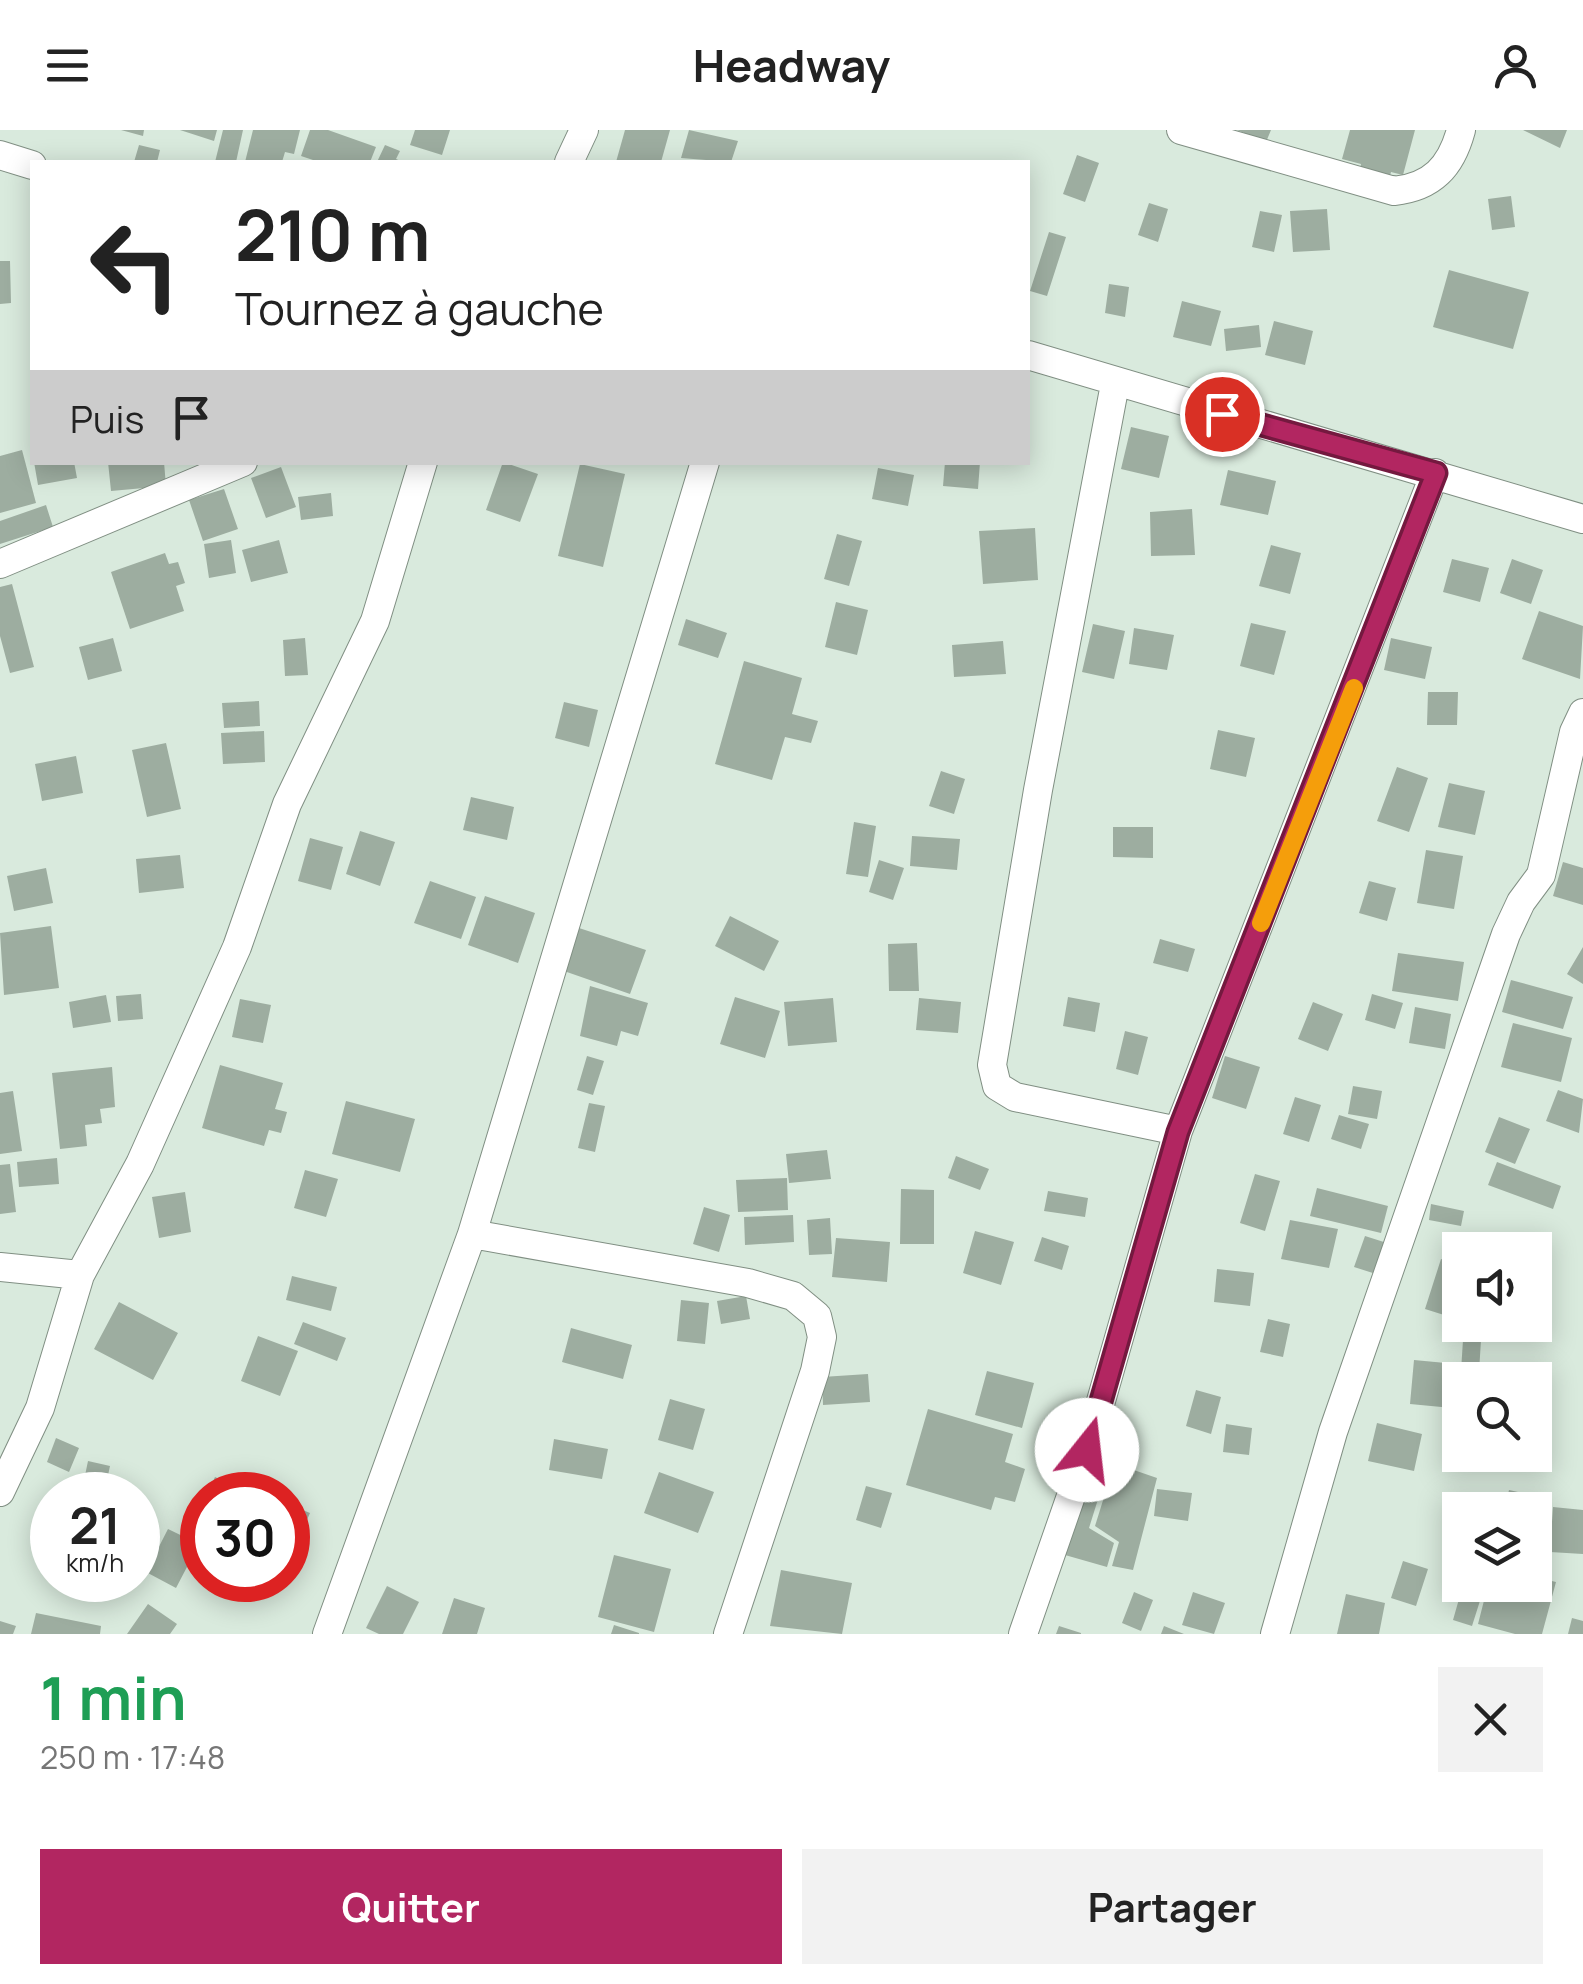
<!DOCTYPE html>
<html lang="fr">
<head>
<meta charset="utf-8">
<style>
	:root { --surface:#fff; --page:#f2f2f2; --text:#222; --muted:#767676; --accent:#b22661 }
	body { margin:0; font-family:Manrope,sans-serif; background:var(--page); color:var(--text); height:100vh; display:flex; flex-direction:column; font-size:38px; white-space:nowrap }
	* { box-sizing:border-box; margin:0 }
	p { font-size:32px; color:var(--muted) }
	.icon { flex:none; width:55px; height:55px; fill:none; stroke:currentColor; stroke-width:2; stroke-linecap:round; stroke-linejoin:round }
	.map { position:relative; height:1504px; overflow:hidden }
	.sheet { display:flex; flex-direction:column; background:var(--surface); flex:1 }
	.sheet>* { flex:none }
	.top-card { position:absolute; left:30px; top:30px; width:1000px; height:305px; border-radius:0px; box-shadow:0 5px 25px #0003; background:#fff; color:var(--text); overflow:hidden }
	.controls { position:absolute; left:1442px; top:1102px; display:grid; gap:20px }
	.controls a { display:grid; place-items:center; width:110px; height:110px; border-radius:0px; background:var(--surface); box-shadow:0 5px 25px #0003; font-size:50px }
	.speed { position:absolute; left:30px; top:1342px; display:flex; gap:20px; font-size:50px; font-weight:700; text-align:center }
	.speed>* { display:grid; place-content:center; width:130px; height:130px; border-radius:50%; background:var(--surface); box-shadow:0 5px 25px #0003; line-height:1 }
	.speed small { font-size:25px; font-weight:400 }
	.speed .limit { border:15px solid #d22; background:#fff; color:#111 }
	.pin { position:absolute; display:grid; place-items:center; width:85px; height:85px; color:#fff; margin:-42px; border:5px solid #fff; border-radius:50%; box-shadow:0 2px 10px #0007 }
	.me { position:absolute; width:110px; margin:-55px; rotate:16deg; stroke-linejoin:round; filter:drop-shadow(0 0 8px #0008) }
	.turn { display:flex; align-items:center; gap:35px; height:210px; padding:0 40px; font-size:45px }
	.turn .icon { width:130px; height:130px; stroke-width:2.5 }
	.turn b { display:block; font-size:70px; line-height:85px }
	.then { display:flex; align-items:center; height:95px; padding:0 40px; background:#0003; gap:20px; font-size:38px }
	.round { display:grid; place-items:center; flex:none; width:105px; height:105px; border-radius:0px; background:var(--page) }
	.headline { display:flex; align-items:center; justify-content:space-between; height:170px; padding:0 40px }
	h1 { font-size:60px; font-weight:700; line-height:75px; color:#1e9e55 }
	.primary-button { display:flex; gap:20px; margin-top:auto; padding:20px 40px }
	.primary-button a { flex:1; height:115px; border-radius:0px; background:var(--accent); color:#fff; font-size:40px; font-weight:700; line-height:115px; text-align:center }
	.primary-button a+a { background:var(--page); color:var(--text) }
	header { display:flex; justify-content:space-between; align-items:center; height:130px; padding:0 40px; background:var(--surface); font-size:45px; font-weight:700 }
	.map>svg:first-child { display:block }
	.building { fill:#9dada0 }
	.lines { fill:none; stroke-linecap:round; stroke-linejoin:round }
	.minor-casing { stroke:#808f83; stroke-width:30 }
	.minor { stroke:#fff; stroke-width:28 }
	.route-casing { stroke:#74193f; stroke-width:25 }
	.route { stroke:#b22661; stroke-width:18 }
	.slow { stroke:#f59e0b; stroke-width:18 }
</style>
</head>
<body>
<header><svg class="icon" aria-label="menu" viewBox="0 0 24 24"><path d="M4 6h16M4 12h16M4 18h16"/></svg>Headway<svg class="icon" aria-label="person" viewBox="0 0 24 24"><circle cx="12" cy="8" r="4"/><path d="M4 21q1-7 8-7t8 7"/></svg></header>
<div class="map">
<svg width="1583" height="1504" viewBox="0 0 1583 1504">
	<rect width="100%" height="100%" fill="#d9eadd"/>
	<path class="building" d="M 121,0 L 144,0 L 143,6 Z
		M 180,0 L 217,0 L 214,11 Z
		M 223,0 L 243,0 L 236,32 L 215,32 Z
		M 253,0 L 300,0 L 294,24 L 285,22 L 282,32 L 245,32 Z
		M 310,0 L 328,0 L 376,17 L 370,32 L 319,32 L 301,26 Z
		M 415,0 L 450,0 L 442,25 L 410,15 Z
		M 625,0 L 670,0 L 661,32 L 616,32 Z
		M 689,0 L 738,11 L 731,32 L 681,28 Z
		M 1237,0 L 1271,0 L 1266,12 Z
		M 1350,0 L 1415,0 L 1403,45 L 1391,42 L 1388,53 L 1359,45 L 1361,34 L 1342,29 Z
		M 1523,0 L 1567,0 L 1560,18 Z
		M 139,15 L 160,20 L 157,32 L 134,32 Z
		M 385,15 L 400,21 L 396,29 L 403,32 L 377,32 Z
		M 1077,25 L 1099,33 L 1085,72 L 1063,64 Z
		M 1511,66 L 1515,97 L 1492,100 L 1488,69 Z
		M 1149,73 L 1168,79 L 1158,112 L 1138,105 Z
		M 1327,79 L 1330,120 L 1293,122 L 1290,81 Z
		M 1260,81 L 1282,85 L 1274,122 L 1252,117 Z
		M 1049,102 L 1066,107 L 1047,166 L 1030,161 Z
		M 0,131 L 10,131 L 11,173 L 0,174 Z
		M 1449,140 L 1529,162 L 1513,219 L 1433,197 Z
		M 1109,154 L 1129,157 L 1125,187 L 1105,183 Z
		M 1182,171 L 1221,181 L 1211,216 L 1173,207 Z
		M 1274,191 L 1313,201 L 1305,235 L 1265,225 Z
		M 1259,195 L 1261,217 L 1226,221 L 1224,199 Z
		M 1131,297 L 1169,306 L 1159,348 L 1121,339 Z
		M 22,320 L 36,373 L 0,383 L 0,326 Z
		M 34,332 L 74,332 L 77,348 L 38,355 Z
		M 108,332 L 164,332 L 166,356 L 111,361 Z
		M 503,332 L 538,344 L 520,392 L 486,380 Z
		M 945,332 L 980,332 L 978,359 L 943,356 Z
		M 580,334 L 625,344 L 603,437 L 558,426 Z
		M 281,337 L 296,377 L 266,388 L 251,348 Z
		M 878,338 L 914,345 L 908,376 L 872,369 Z
		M 1228,340 L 1276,351 L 1268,385 L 1220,375 Z
		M 224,359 L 238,399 L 203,411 L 189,370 Z
		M 331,363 L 333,386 L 301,390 L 298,367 Z
		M 46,375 L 53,397 L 0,414 L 0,391 Z
		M 1192,379 L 1195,425 L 1151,426 L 1150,382 Z
		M 1035,398 L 1038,450 L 983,454 L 979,401 Z
		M 837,404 L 862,411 L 849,456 L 824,449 Z
		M 231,410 L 236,443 L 209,448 L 204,414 Z
		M 279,410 L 288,443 L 251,452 L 242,420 Z
		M 1271,415 L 1301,423 L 1290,464 L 1259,456 Z
		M 165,423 L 169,434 L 178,432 L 185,453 L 176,456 L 184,481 L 130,499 L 111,442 Z
		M 1452,429 L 1489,438 L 1480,472 L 1443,462 Z
		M 1512,429 L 1543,440 L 1531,474 L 1500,463 Z
		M 12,454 L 34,537 L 10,543 L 0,506 L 0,457 Z
		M 836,472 L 868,480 L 857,525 L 825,517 Z
		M 1539,481 L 1583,496 L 1580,549 L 1522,529 Z
		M 686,489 L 727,503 L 718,528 L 678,515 Z
		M 1251,493 L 1286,501 L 1274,545 L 1240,536 Z
		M 1093,494 L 1125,501 L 1114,549 L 1082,542 Z
		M 1134,498 L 1174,505 L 1167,540 L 1129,534 Z
		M 113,508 L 122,541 L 88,550 L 79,517 Z
		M 305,508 L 308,545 L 285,546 L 283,510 Z
		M 1391,508 L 1432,517 L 1425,549 L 1384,540 Z
		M 1003,511 L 1006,544 L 954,547 L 952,515 Z
		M 744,531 L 802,548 L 792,584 L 818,591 L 811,613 L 785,607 L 772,650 L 715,634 Z
		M 1428,562 L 1458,562 L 1457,595 L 1427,595 Z
		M 259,571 L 260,596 L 224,598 L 222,573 Z
		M 564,572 L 598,580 L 589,617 L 555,608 Z
		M 1218,600 L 1255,608 L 1246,647 L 1210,639 Z
		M 264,601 L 265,632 L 223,634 L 221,603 Z
		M 166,613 L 181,679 L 147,687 L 132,620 Z
		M 76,626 L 83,663 L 42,671 L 35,634 Z
		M 1397,637 L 1428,648 L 1409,702 L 1377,691 Z
		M 941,641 L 965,649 L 954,684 L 929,676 Z
		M 1449,653 L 1485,661 L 1475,705 L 1438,697 Z
		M 471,667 L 514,677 L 507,710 L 463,700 Z
		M 854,692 L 876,696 L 868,747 L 846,744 Z
		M 1113,697 L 1153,697 L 1153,728 L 1113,727 Z
		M 360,701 L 395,712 L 380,756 L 346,744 Z
		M 912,706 L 960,709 L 957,740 L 910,736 Z
		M 310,708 L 343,717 L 331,760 L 298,751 Z
		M 1426,720 L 1463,726 L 1454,779 L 1417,773 Z
		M 180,725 L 184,758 L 139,763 L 136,729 Z
		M 879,730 L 904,738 L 893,770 L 869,762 Z
		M 1563,732 L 1583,738 L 1583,775 L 1553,766 Z
		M 46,738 L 53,773 L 14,781 L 7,746 Z
		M 430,751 L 476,767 L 461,809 L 414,793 Z
		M 1369,751 L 1396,758 L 1387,791 L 1359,783 Z
		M 485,766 L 535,783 L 518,833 L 468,815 Z
		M 730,786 L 779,811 L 764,841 L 715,816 Z
		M 51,796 L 59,858 L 4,865 L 0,803 Z
		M 579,798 L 646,820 L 630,864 L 564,841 Z
		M 1160,809 L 1195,819 L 1188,842 L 1153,833 Z
		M 917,813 L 919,861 L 889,861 L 888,814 Z
		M 1583,817 L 1583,854 L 1567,844 Z
		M 1398,823 L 1464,832 L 1458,871 L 1392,861 Z
		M 1511,850 L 1573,867 L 1563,899 L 1502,882 Z
		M 590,856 L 648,873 L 638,906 L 621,901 L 617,916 L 580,906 Z
		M 141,864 L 143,889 L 118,891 L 116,866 Z
		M 1372,864 L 1403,873 L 1395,899 L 1365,890 Z
		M 106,865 L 111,892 L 73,898 L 69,872 Z
		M 735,867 L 780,881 L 765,928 L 720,914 Z
		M 1068,867 L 1100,873 L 1095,902 L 1063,896 Z
		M 833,868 L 837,912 L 788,916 L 784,872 Z
		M 919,868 L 961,872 L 958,903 L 916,900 Z
		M 240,869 L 271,875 L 263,913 L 232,907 Z
		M 1313,872 L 1343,884 L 1328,921 L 1298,909 Z
		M 1415,877 L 1451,884 L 1445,919 L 1409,913 Z
		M 1513,893 L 1572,908 L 1561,952 L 1501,937 Z
		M 1125,901 L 1148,907 L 1138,945 L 1116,939 Z
		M 587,926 L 604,931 L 593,965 L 577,960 Z
		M 1225,926 L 1260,937 L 1246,979 L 1212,968 Z
		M 220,935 L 283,953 L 275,979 L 287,982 L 281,1003 L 269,1000 L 264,1016 L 202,998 Z
		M 112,937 L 115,977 L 100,979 L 102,993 L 85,995 L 87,1016 L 60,1019 L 52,943 Z
		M 1353,956 L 1382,961 L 1377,989 L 1348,984 Z
		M 1558,960 L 1583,969 L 1579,1003 L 1546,991 Z
		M 13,961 L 22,1021 L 0,1024 L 0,963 Z
		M 1295,967 L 1321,975 L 1309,1012 L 1283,1004 Z
		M 346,971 L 415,989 L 400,1042 L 332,1024 Z
		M 589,973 L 605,976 L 595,1022 L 578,1018 Z
		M 1339,985 L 1369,994 L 1361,1019 L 1331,1009 Z
		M 1499,987 L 1530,999 L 1515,1034 L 1485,1022 Z
		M 827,1020 L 831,1049 L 789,1053 L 786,1024 Z
		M 956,1026 L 989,1039 L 980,1060 L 948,1048 Z
		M 57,1028 L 59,1054 L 19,1057 L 17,1032 Z
		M 1497,1032 L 1561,1056 L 1553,1079 L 1488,1055 Z
		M 10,1034 L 16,1082 L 0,1084 L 0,1035 Z
		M 305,1040 L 338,1049 L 326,1087 L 294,1078 Z
		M 1255,1044 L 1280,1051 L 1265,1101 L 1240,1093 Z
		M 787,1048 L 788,1080 L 738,1082 L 736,1050 Z
		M 1317,1058 L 1388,1076 L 1381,1103 L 1310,1086 Z
		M 901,1059 L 934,1060 L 934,1114 L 900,1114 Z
		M 1048,1061 L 1088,1068 L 1085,1087 L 1044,1081 Z
		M 185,1062 L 191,1102 L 159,1108 L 152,1067 Z
		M 1431,1074 L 1464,1081 L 1461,1096 L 1429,1090 Z
		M 704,1077 L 730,1085 L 719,1122 L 693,1114 Z
		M 793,1085 L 794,1112 L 745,1115 L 744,1087 Z
		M 830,1088 L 832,1124 L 809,1125 L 807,1090 Z
		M 1290,1090 L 1338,1099 L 1329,1138 L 1281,1129 Z
		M 975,1101 L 1014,1112 L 1001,1155 L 963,1143 Z
		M 1365,1106 L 1387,1113 L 1376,1144 L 1354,1137 Z
		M 1042,1107 L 1069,1116 L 1062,1140 L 1034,1131 Z
		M 836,1108 L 890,1112 L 887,1152 L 832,1147 Z
		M 1441,1129 L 1460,1135 L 1460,1190 L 1425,1179 Z
		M 1217,1139 L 1254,1143 L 1250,1176 L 1214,1172 Z
		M 292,1146 L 337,1157 L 331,1181 L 286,1170 Z
		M 746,1166 L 750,1189 L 721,1194 L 717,1171 Z
		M 681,1170 L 709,1173 L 705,1214 L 677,1211 Z
		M 119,1172 L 178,1203 L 153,1250 L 94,1219 Z
		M 1268,1189 L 1290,1194 L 1283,1227 L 1260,1222 Z
		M 303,1192 L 346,1208 L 337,1231 L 294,1214 Z
		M 571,1198 L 632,1215 L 623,1249 L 562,1232 Z
		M 258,1206 L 298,1221 L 280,1266 L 241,1251 Z
		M 1463,1210 L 1481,1210 L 1479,1242 L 1461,1241 Z
		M 1414,1230 L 1456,1234 L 1452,1278 L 1410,1274 Z
		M 987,1241 L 1034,1253 L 1022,1298 L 975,1285 Z
		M 868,1244 L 870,1272 L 823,1275 L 822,1247 Z
		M 1196,1260 L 1221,1267 L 1211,1304 L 1186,1296 Z
		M 670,1269 L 705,1279 L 693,1320 L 658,1310 Z
		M 928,1279 L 1013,1304 L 1005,1332 L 1025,1339 L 1015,1372 L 995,1367 L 991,1380 L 906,1355 Z
		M 1377,1293 L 1422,1304 L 1414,1341 L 1368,1331 Z
		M 1226,1294 L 1252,1298 L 1249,1325 L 1223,1322 Z
		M 56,1308 L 79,1318 L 69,1342 L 47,1332 Z
		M 554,1309 L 608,1319 L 602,1349 L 549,1340 Z
		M 1096,1327 L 1157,1348 L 1133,1440 L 1112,1436 L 1119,1412 L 1095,1396 L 1105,1364 L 1087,1353 Z
		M 88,1331 L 110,1336 L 104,1364 L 82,1360 Z
		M 659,1342 L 714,1362 L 698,1403 L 644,1383 Z
		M 215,1347 L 254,1365 L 207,1365 Z
		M 866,1356 L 892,1363 L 881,1398 L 856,1390 Z
		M 1082,1357 L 1099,1366 L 1089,1398 L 1114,1413 L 1107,1437 L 1058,1423 Z
		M 1157,1359 L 1192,1363 L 1188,1391 L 1154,1386 Z
		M 1509,1360 L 1546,1368 L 1536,1409 L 1535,1380 L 1504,1380 Z
		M 288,1374 L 310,1383 L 295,1417 L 288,1413 Z
		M 1553,1377 L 1583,1380 L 1583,1424 L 1550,1422 Z
		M 168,1399 L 199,1414 L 176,1458 L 146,1442 Z
		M 614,1425 L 671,1439 L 654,1502 L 598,1487 Z
		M 1403,1431 L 1428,1439 L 1416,1476 L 1391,1468 Z
		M 781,1440 L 852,1453 L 842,1504 L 770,1496 Z
		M 1535,1447 L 1556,1452 L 1542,1504 L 1515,1504 L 1478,1494 L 1488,1455 L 1535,1455 Z
		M 1463,1455 L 1485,1455 L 1472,1496 L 1453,1490 Z
		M 387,1456 L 419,1472 L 403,1504 L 379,1504 L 366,1498 Z
		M 1134,1462 L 1153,1470 L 1141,1501 L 1122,1493 Z
		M 1193,1462 L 1225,1473 L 1214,1504 L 1182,1495 Z
		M 1346,1464 L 1385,1473 L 1379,1504 L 1337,1504 Z
		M 454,1468 L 485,1478 L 477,1504 L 442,1504 Z
		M 148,1474 L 177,1494 L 170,1504 L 127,1504 Z
		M 36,1483 L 101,1496 L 100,1504 L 31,1504 Z
		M 1572,1488 L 1583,1491 L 1583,1504 L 1568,1504 Z
		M 0,1491 L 16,1496 L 13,1504 L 0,1504 Z
		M 614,1495 L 639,1503 L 639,1504 L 611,1504 Z
		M 1059,1496 L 1081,1503 L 1081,1504 L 1056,1504 Z
		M 1164,1496 L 1184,1504 L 1161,1504 Z"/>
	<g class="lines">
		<defs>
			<path id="minor" d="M 1181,0 L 1394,61 C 1432,57 1451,37 1461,0
				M 0,25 L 32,35
				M 569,32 L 584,0
				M 1028,225 L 1583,389
				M 1115,254 L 1038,660 L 992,935 L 997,956 L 1015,967 L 1178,1001
				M 0,434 L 243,332
				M 472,1104 L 748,1153 L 793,1166 L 817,1186 L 822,1207 L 815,1241 L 728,1504
				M 0,1137 L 80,1145
				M 0,1362 L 40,1278 L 80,1145 L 140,1034 L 237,817 L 287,674 L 375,491 L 423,332
				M 327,1504 L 472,1104 L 705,332
				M 1023,1504 L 1087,1320 L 1178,1001 L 1435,343
				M 1275,1504 L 1333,1302 L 1506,804 L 1521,772 L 1541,745 L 1574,602 L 1583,583"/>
		</defs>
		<use href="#minor" class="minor-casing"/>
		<use href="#minor" class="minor"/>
	</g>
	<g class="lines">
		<defs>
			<path id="route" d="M 1087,1320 L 1178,1002 L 1436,343 L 1222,284"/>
		</defs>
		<use href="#route" class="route-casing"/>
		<use href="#route" class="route"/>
		<path class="slow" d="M 1261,793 L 1354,558"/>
	</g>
</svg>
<div class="controls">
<a><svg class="icon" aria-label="sound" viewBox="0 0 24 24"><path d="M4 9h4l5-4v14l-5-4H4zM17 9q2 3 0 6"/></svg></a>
<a><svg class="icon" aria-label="search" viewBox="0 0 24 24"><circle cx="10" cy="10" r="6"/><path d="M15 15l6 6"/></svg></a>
<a><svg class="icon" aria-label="layers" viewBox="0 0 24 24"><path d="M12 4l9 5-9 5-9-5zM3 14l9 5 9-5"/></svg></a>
</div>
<div class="speed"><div>21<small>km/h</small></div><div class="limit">30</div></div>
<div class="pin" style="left:1222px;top:284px;background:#d93025"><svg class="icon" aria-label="arrive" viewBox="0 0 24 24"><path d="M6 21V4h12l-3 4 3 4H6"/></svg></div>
<svg class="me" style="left:1087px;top:1320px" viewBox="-20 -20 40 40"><circle r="19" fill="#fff"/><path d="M0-13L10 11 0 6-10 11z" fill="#b22661"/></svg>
<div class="top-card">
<div class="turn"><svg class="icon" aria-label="left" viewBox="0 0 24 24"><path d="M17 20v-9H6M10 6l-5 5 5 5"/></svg><div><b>210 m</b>Tournez à gauche</div></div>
<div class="then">Puis<svg class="icon" aria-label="arrive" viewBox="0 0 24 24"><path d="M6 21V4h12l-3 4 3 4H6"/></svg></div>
</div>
</div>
<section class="sheet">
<div class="headline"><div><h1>1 min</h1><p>250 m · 17:48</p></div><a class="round"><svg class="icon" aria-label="close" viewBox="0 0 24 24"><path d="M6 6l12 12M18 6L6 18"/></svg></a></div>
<div class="primary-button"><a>Quitter</a><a>Partager</a></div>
</section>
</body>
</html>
